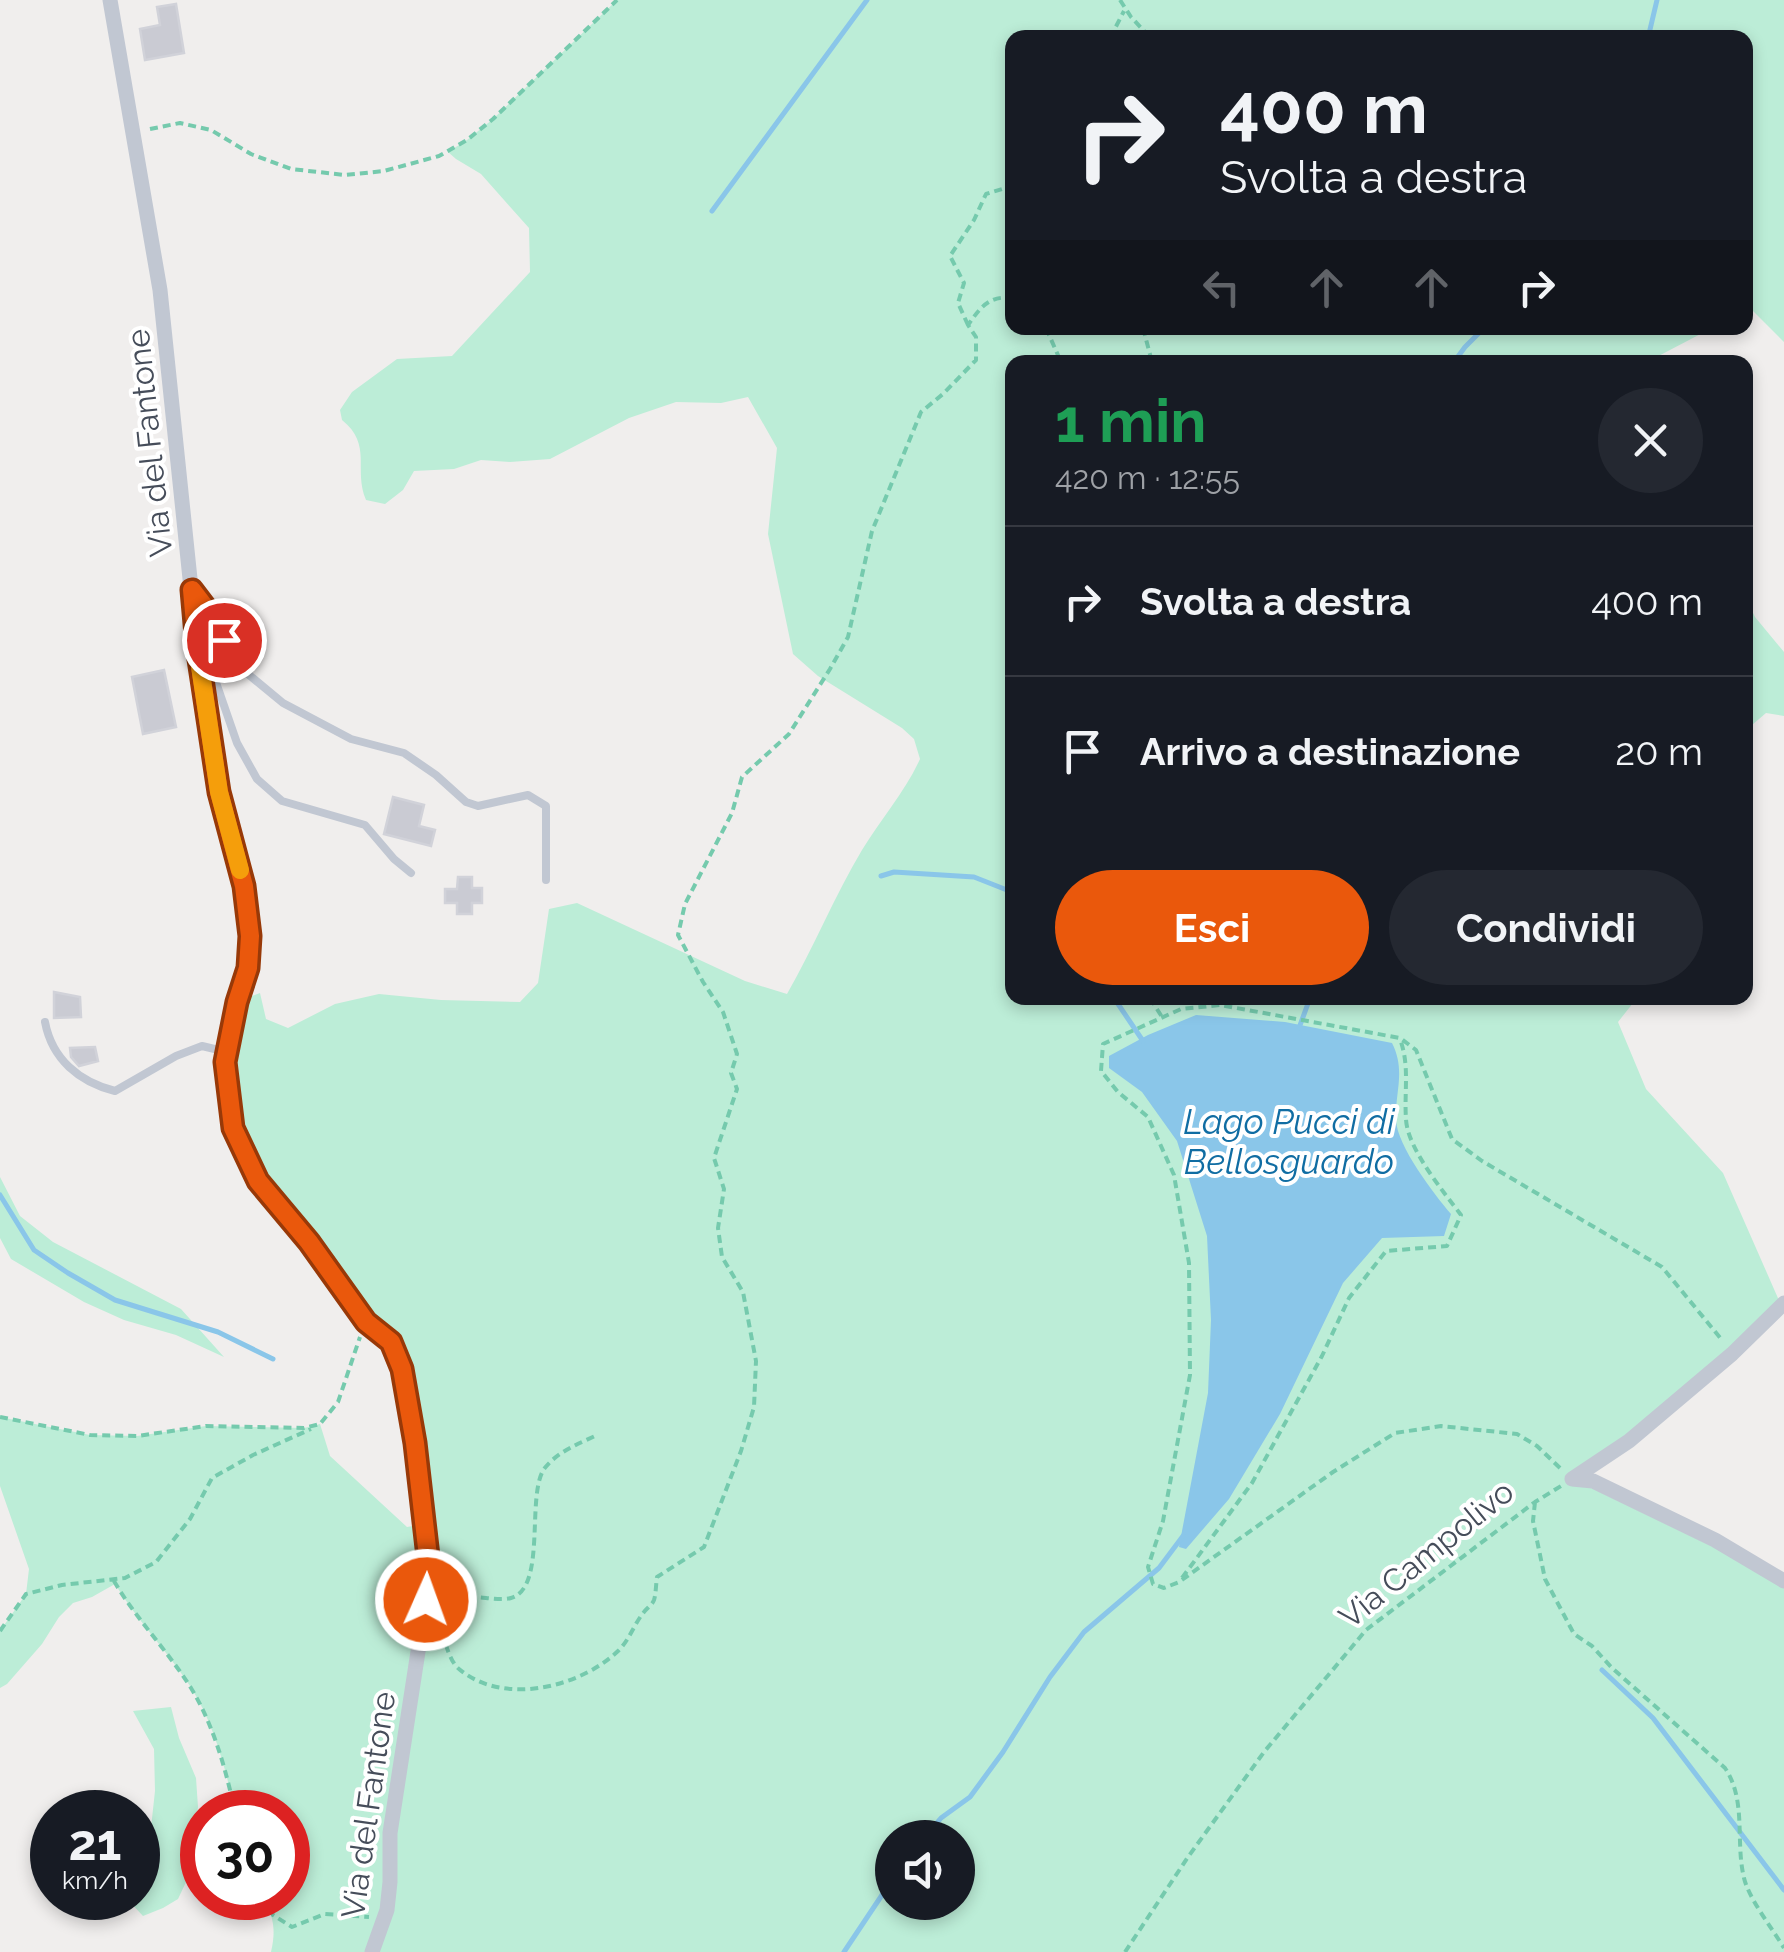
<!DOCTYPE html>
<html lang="it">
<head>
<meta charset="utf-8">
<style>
	:root { --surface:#171b24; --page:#242831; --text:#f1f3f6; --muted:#9ea1a6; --line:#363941; --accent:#ea580c }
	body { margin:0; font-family:Raleway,sans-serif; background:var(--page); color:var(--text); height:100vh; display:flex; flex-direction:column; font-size:38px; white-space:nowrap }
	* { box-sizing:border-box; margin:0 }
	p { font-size:32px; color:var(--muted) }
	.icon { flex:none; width:55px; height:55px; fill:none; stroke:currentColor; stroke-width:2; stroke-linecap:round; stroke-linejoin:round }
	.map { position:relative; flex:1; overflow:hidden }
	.sheet { position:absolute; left:1005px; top:355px; width:748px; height:650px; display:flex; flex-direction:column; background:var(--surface); border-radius:20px; box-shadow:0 5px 15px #0003 }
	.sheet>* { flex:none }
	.hud { position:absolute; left:1005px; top:30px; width:748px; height:305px; border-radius:20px; box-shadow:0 5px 15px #0003; background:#171b24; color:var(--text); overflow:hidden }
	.buttons { position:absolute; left:875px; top:1820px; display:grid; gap:20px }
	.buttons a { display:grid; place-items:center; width:100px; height:100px; border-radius:50%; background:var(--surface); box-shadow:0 5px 15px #0003; font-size:50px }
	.speed { position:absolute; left:30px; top:1790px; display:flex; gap:20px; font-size:50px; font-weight:700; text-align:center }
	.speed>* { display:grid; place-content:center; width:130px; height:130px; border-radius:50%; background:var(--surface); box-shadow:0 5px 15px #0003; line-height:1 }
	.speed small { font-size:25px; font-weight:400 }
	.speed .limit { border:15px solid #d22; background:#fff; color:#111 }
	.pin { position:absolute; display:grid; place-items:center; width:85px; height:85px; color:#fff; margin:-42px; border:5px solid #fff; border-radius:50%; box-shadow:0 2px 10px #0007 }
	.me { position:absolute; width:110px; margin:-55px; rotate:2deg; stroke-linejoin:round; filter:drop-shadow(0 0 8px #0008) }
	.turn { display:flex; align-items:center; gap:35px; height:210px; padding:0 50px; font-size:45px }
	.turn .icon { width:130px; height:130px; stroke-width:2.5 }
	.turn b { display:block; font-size:70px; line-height:85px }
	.lanes { display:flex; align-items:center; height:95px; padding:0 50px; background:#0003; justify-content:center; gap:50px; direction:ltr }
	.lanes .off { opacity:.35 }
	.round { display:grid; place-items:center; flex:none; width:105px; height:105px; border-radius:52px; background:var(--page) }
	.summary { display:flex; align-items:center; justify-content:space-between; height:170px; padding:0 50px }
	h1 { font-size:60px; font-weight:700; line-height:75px; color:#1e9e55 }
	.button { display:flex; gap:20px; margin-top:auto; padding:20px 50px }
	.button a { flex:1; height:115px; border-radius:60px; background:var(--accent); color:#fff; font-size:40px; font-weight:700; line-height:115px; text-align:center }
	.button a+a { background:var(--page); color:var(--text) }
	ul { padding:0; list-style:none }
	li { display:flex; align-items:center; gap:30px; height:150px; padding:0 50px; border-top:2px solid var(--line) }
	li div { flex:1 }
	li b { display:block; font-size:38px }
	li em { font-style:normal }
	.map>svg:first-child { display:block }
	.green { fill:#bcedd7; fill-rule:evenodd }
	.water { fill:#8ac6e9 }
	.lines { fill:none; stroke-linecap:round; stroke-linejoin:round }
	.stream { stroke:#8ac6e9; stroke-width:5 }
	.building { fill:#cacbd3; stroke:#d1d2d9; stroke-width:2.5 }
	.path { stroke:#75caad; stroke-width:4; stroke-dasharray:8 5; stroke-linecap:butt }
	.lane { stroke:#c1c7d2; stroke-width:8 }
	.street { stroke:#c1c7d2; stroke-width:15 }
	.route-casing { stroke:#983908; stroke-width:25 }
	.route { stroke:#ea580c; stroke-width:18 }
	.slow { stroke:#f59e0b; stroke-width:18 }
	.labels { text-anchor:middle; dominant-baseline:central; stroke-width:8; stroke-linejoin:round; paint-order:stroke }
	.street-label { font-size:32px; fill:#464d5a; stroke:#fff }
	.water-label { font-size:35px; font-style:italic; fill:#106da3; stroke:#fff }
</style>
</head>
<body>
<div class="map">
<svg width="1784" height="1952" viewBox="0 0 1784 1952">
	<rect width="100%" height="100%" fill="#f0eeed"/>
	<path class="green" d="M 617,0 L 1784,0 L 1784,342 L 1750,308 L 1745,310 L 1745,38 L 1012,38 L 1012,328 L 1712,328 L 1647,362 L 1012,362 L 1012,998 L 1637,998 L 1618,1022 L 1646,1089 L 1723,1173 L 1781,1305 L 1573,1479 L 1784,1581 L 1784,1952 L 271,1952 C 276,1930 274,1917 263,1898 L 288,1898 L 288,1812 L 235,1812 C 226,1770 214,1723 190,1686 C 167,1651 137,1620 115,1584 L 92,1597 L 73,1603 L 59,1617 L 42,1644 L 7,1684 L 0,1688 L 0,1631 L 26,1594 L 29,1569 L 0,1486 L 0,1417 L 90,1435 L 137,1436 L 206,1426 L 304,1428 L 320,1424 L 330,1456 L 407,1527 L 424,1524 L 402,1369 L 258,1181 L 233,1128 L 225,1062 L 237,1002 L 260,993 L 266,1019 L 288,1028 L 335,1004 L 379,994 L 441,1000 L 520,1002 L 538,983 L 549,909 L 577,903 L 745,981 L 787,994 C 814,947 834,897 862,850 C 881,819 905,792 920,759 L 914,739 L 902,728 L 818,676 L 793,654 L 768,534 L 777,448 L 748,397 L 721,403 L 676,402 L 629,418 L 550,459 L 510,462 L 481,460 L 454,469 L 414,471 L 403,490 L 385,504 L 366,500 C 353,469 373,445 342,420 L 340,410 L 352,392 L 397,359 L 452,356 L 530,272 L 529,228 L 481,174 L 456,159 L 448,152 L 467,140 L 493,119 ZM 892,1838 L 958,1838 L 958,1902 L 892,1902 Z
		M 1745,596 L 1755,617 L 1784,652 L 1784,716 L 1766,713 L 1745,731 Z
		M 0,1177 L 20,1216 L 53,1242 L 181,1309 L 224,1357 L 176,1335 L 124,1320 L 84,1302 L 11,1259 L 0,1238 Z
		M 171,1707 L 179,1738 L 196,1778 L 198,1807 L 187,1880 L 178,1899 L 163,1908 L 143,1916 L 127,1899 L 138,1898 L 138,1883 L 148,1855 L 155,1791 L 154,1749 L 133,1711 Z"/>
	<path class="water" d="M 1196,1015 L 1285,1022 L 1392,1043 C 1406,1071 1395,1091 1396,1120 C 1397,1146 1434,1194 1451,1214 L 1444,1236 L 1382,1238 L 1343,1283 L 1280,1414 L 1229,1499 L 1186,1549 L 1179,1547 L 1208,1393 L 1211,1320 L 1207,1236 L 1177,1141 L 1142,1092 L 1109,1068 L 1109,1056 L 1148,1035 Z"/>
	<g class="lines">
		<path class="stream" d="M 1648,38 L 1657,0
			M 712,211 L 867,0
			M 1454,362 L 1465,347 L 1484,328
			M 881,876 L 894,872 L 974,877 L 1012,892
			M 1114,998 L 1143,1041
			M 1299,1028 L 1310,998
			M 0,1195 L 34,1250 L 68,1273 L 115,1300 L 218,1332 L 273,1359
			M 1602,1670 L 1653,1718 L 1784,1890
			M 924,1838 L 941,1818 L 970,1797 L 1003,1752 L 1050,1677 L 1084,1632 L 1159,1568 L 1183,1536
			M 844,1952 L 892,1880"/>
	</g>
	<path class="building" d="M 176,4 L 184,53 L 145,60 L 140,29 L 160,25 L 157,7 Z
		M 164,670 L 176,727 L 143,734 L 132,677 Z
		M 393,797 L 424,805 L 419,826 L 435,830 L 431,846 L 384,834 Z
		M 458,877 L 472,877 L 472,888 L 482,888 L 482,903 L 472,903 L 472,914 L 457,914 L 457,903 L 445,903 L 445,889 L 457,889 Z
		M 54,992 L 80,997 L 81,1017 L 54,1018 Z
		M 95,1047 L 98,1061 L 79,1066 L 71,1057 L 70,1048 Z"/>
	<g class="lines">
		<path class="path" d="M 1120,0 L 1131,17 L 1145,32 L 1144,38
			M 1110,38 L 1124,11
			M 150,129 L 180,123 L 211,130 L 251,154 L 291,169 L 345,175 L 384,171 L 439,156 L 467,140 L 493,119 L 617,0
			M 968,325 L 958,303 L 964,283 L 950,256 L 974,220 L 986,194 L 1012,186
			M 1046,328 L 1061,362
			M 1143,328 L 1152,362
			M 1150,998 L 1162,1017
			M 0,1417 L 90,1435 L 137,1436 L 206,1426 L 304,1428 L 320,1424 L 338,1402 L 360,1337
			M 1560,1468 L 1537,1446 L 1517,1434 L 1441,1426 L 1395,1433 L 1333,1472 L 1179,1582 L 1164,1588 L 1153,1584 L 1148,1567 L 1163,1521 L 1190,1375 L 1189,1263 L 1174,1175 L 1148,1117 L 1118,1092 L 1101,1071 L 1103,1044 L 1181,1009 L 1220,1005 L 1400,1038 L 1416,1050 L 1452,1139 L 1482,1161 L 1662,1267 L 1722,1340
			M 1535,1502 L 1533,1521 L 1545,1579 L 1574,1634 L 1592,1646 L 1612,1668 L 1725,1768 C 1747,1801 1735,1841 1744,1878 C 1749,1899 1772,1928 1784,1948
			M 1182,1578 L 1252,1483 L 1322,1356 L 1349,1298 L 1386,1251 L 1447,1246 L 1461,1215 C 1443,1191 1407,1148 1406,1119 C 1404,1091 1410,1066 1400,1039
			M 114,1581 C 136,1619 168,1651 191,1688 C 214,1726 226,1770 235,1812
			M 442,1599 C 452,1598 462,1597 473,1597 C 484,1597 500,1601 511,1598 C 547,1588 526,1496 544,1469 C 557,1452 576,1445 595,1436
			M 441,1619 C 442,1633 448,1660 459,1669 C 503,1706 579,1688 618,1651 C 629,1641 634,1624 644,1612 C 647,1608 652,1605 654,1600 C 656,1594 656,1583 657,1577 L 704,1547 L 741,1451 L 754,1407 L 756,1361 L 743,1292 L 722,1257 L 718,1228 L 724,1189 L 714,1158 L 737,1089 L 731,1073 L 737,1054 L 723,1012 L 703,982 L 678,935 L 685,904 L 732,813 L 742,777 L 789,734 L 830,669 L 848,637 L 872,531 L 921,412 L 943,394 L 976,360 L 976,337 L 968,325 C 980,308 989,295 1012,298
			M 0,1631 L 26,1594 L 62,1585 L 125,1578 L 156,1562 L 190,1519 L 212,1478 L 253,1455 L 311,1429
			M 263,1898 L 273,1915 L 292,1927 L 325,1914 L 369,1917
			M 1125,1952 L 1188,1857 L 1264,1752 L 1366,1630 L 1535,1502 L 1561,1486"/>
		<path class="lane" d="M 194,594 L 211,615 L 237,665 L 283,703 L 351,739 L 404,753 L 436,775 L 466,802 L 478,806 L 528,795 L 546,806 L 546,880
			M 202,654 L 211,668 L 237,743 L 257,779 L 282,801 L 365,825 L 394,859 L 411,873
			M 45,1022 C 52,1059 79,1082 115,1091 L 176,1056 L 202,1046 L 227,1052"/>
		<path class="street" d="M 110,0 L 160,290 L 197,646 L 219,792 L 244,886 L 250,937 L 248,967 L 237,1002 L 225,1062 L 233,1128 L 258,1181 L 309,1241 L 366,1322 L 391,1342 L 402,1369 L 415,1443 L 430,1574 L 390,1833 L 390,1882 L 387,1910 L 372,1952
			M 1572,1479 L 1629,1441 L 1732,1354 L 1784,1303
			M 1572,1479 L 1593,1481 L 1715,1540 L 1784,1581"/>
	</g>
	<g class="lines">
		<defs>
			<path id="route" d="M 224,640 L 211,615 L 192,590 L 197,646 L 219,792 L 244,886 L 250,936 L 248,968 L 237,1002 L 225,1062 L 233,1128 L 258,1181 L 309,1242 L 366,1322 L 391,1342 L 402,1369 L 415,1443 L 430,1574 L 426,1600"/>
		</defs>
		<use href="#route" class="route-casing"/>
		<use href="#route" class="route"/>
		<path class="slow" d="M 197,647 L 219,792 L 240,870"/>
	</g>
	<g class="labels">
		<g class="street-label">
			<text transform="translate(149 443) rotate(-96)">Via del Fantone</text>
			<text transform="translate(1426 1554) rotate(-39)">Via Campolivo</text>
			<text transform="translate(368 1805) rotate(-82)">Via del Fantone</text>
		</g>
		<g class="water-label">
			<text x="1289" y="1121">Lago Pucci di<tspan x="1289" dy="40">Bellosguardo</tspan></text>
		</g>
	</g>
</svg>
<div class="buttons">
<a><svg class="icon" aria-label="sound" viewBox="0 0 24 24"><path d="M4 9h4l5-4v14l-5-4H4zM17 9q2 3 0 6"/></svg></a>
</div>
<div class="speed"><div>21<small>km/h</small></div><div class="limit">30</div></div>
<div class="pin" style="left:224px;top:640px;background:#d93025"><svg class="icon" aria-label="arrive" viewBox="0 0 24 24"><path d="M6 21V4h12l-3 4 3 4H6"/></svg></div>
<svg class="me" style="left:426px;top:1600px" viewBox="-20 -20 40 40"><circle r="17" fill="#ea580c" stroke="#fff" stroke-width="3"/><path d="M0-11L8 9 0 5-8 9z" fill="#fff"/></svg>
<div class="hud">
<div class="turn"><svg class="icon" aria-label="right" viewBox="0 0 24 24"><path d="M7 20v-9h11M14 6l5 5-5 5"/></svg><div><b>400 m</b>Svolta a destra</div></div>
<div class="lanes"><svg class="icon off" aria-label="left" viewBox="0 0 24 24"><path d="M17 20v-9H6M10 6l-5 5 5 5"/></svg><svg class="icon off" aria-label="ahead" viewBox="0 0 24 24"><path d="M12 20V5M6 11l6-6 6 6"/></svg><svg class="icon off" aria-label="ahead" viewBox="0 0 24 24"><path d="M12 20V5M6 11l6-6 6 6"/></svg><svg class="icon" aria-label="right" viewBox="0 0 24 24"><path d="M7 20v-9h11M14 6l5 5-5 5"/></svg></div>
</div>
<section class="sheet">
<div class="summary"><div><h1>1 min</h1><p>420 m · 12:55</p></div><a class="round"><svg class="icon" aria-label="close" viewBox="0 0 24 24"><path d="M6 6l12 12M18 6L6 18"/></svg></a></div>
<ul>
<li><svg class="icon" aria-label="right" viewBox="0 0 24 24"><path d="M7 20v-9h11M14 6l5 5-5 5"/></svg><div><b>Svolta a destra</b></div><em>400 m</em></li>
<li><svg class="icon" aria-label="arrive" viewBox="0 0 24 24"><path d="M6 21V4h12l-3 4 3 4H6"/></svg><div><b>Arrivo a destinazione</b></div><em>20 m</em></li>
</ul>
<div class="button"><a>Esci</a><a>Condividi</a></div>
</section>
</div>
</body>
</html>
